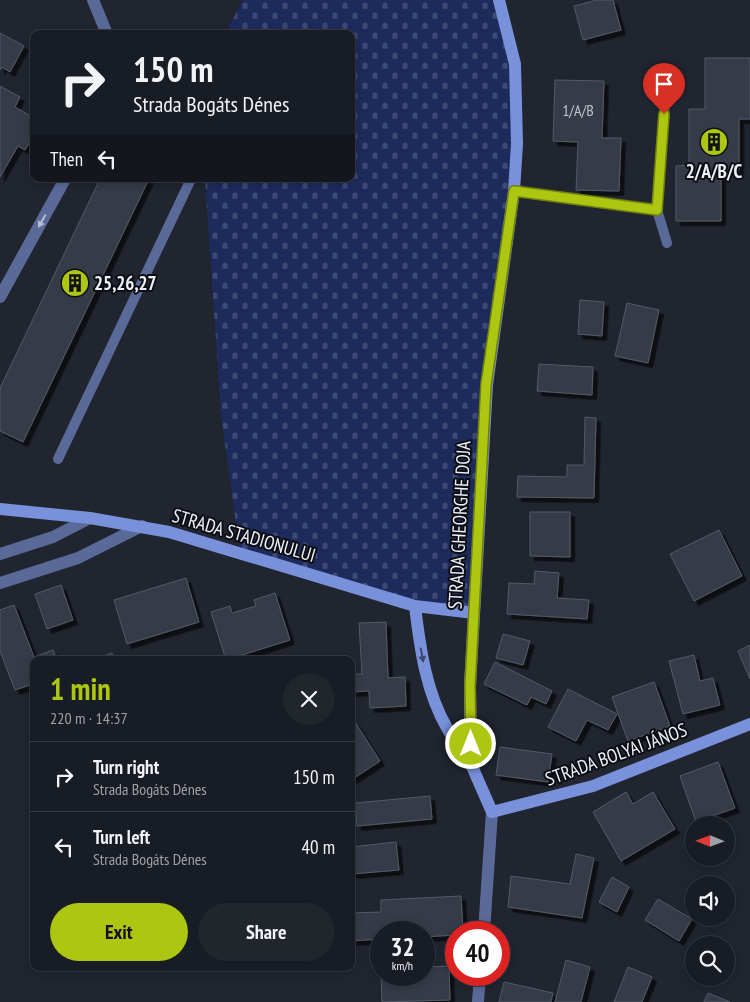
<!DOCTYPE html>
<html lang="en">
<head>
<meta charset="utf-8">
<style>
	:root { --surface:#181c24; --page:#21252c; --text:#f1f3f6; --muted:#9fa1a6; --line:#363a41; --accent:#acc611 }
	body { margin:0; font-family:"PT Sans Narrow",sans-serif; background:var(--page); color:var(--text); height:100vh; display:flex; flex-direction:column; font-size:19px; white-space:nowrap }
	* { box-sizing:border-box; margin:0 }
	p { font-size:16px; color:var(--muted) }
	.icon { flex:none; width:28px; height:28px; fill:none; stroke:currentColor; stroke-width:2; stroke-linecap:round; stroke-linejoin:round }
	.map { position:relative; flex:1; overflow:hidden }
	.drawer { position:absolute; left:30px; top:656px; width:325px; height:315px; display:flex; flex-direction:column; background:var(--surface); border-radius:10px; box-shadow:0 2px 8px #0003,0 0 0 1px var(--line) }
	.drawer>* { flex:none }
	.top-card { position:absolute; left:30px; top:30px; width:325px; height:152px; border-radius:10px; box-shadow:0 2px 8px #0003,0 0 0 1px var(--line); background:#181c24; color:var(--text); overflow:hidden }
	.needle { width:32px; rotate:271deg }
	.fabs { position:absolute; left:685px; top:816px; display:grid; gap:10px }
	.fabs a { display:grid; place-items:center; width:50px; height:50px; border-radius:50%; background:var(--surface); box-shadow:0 2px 8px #0003,0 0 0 1px var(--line); font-size:25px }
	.speed { position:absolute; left:370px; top:921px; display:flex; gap:10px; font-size:25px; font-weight:700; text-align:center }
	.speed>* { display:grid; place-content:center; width:65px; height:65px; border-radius:50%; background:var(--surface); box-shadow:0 2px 8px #0003,0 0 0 1px var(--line); line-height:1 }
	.speed small { font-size:12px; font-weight:400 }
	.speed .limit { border:8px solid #d22; background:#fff; color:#111 }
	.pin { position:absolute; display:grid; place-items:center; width:42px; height:42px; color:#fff; margin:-51px -21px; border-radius:50% 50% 50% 0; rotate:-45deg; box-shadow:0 0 5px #0007 }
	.pin .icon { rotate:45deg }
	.me { position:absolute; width:55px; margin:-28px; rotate:0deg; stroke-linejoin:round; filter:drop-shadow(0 0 4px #0008) }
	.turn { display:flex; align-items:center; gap:18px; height:105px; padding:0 20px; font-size:22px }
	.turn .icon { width:65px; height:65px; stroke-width:2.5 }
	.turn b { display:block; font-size:35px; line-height:42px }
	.then { display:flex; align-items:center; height:48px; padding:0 20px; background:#0003; gap:10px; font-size:19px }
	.round { display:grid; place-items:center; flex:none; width:52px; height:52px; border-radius:26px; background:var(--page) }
	.overview { display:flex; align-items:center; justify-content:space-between; height:85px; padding:0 20px }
	h1 { font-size:30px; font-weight:700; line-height:38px; color:var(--accent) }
	.primary-button { display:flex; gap:10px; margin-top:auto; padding:10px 20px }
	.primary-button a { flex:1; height:58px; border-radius:30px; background:var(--accent); color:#111; font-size:20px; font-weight:700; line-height:58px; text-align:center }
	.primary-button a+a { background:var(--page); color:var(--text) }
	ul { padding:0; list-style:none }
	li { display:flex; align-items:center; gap:15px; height:70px; padding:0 20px; border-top:1px solid var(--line) }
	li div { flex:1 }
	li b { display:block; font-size:19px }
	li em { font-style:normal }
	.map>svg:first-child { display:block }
	.cemetery { fill:url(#cemetery-stones) }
	.building { fill:#353a46; stroke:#555a67; filter:url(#shadow) }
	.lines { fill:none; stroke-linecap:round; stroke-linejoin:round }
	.lane { stroke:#5a6a98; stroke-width:10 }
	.street { stroke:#5a6a98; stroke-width:12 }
	.secondary { stroke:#7891da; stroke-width:12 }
	.oneway { fill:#b3bbd2 }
	.oneway2 { fill:#3d496d }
	.route-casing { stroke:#70810b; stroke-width:12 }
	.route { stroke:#acc611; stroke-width:9 }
	.labels { text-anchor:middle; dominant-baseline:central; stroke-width:4; stroke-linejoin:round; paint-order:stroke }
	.number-label { font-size:16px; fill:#c0c3cc }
	.poi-label { font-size:19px; font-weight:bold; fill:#eef1f9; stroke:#0c0e13 }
	.street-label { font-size:19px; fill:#eef1f9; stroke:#0c0e13 }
</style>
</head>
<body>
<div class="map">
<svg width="750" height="1002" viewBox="0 0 750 1002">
	<defs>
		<pattern id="cemetery-stones" width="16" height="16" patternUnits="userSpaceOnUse" patternTransform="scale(1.25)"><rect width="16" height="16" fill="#1d2a5c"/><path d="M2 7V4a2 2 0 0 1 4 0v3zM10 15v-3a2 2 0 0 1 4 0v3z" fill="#3e4974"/></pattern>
		<filter id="shadow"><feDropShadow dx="4.5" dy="4.5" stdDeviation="0" flood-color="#0009"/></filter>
	</defs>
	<rect width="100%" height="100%" fill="#202530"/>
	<path class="cemetery" d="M 243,0 L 499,0 L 517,104 L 498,301 L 474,613 L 447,610 L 240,553 L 221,414 L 205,179 L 351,179 L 351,34 L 225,34 Z"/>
	<path class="building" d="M 597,0 L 613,0 L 621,30 L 583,40 L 574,6 Z
		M 0,33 L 24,46 L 10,72 L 2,67 L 0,70 Z
		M 705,58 L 750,58 L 750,119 L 739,119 L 739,170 L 721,170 L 721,221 L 676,221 L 676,166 L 689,165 L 689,109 L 705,109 Z
		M 555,80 L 604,81 L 602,138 L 621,138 L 619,191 L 576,190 L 578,142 L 553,141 Z
		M 0,86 L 20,97 L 15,107 L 34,118 L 34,135 L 25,150 L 18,146 L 0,177 Z
		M 100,179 L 149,179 L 23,442 L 0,431 L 0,388 Z
		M 580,300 L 604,302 L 602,336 L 578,334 Z
		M 627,303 L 659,310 L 648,363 L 615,356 Z
		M 539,364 L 593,367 L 592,395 L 537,391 Z
		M 585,417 L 596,418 L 594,498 L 517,497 L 518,476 L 567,477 L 567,465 L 584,465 Z
		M 530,512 L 570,512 L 570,557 L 530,556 Z
		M 719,530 L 742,576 L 694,601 L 670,554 Z
		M 535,571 L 559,573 L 557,598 L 589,600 L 587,619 L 507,614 L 509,583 L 534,584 Z
		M 186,578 L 199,622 L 127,644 L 114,600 Z
		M 61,585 L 73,620 L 47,629 L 35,594 Z
		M 275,593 L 290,640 L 226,660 L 211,612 L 230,606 L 232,613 L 256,606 L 254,600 Z
		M 14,605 L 34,657 L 53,650 L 57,660 L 34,660 L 34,687 L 33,684 L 15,690 L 0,651 L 0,610 Z
		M 386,622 L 388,678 L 405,677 L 406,706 L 370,708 L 369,691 L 351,692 L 351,674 L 362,674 L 359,623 Z
		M 503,634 L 530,641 L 523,665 L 496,658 Z
		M 750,645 L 750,679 L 738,651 Z
		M 112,653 L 114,660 L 92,660 Z
		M 694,655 L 700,681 L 713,678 L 720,705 L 683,714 L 669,661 Z
		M 495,662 L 552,691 L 546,704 L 531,697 L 527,705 L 484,684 Z
		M 654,682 L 670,726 L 628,741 L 612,697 Z
		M 568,689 L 617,714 L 608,730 L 587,720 L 576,741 L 548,727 Z
		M 355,722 L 380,761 L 351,780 L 351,725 Z
		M 500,747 L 552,754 L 548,782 L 496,775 Z
		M 718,762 L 735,808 L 696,822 L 680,776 Z
		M 626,792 L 633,804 L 653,792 L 675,829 L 621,861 L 593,812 Z
		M 430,796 L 432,819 L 357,826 L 355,803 Z
		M 396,842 L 399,870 L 351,874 L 351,847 Z
		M 576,854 L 594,858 L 582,918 L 508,907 L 511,876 L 570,884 Z
		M 612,877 L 629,887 L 617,912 L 599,902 Z
		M 461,896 L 463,932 L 456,932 L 456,935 L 424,937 L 424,932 L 381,932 L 381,939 L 351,941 L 351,913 L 381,912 L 381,900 Z
		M 658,899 L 692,919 L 679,941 L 645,920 Z
		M 566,960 L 590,967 L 581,1002 L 555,1002 Z
		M 449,966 L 450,1000 L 382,1002 L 381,975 L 424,975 L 424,967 Z
		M 628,967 L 652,977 L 642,1002 L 614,1002 Z
		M 504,982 L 553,993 L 551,1002 L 499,1002 Z
		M 708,993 L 730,1002 L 704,1002 Z"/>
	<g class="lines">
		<path class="lane" d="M 514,191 L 657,210 L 667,243
			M 657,210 L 667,75
			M 58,459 L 191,179"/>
		<path class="street" d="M 93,0 L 107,34
			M 0,297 L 65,179
			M 0,554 L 53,537 L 90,518
			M 0,583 L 78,558 L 142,526
			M 484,932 L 492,812
			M 478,1002 L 480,975"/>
		<path class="secondary" d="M 499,0 L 515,64 L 517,144 L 514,191 L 487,385 L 470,686 L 471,764 L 492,812 L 593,786 L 750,724
			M 0,509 L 90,518 L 169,532 L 415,606 L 474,613
			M 415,606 C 420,648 426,692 447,728 C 454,741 463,752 471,764"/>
	</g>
	<defs><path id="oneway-solid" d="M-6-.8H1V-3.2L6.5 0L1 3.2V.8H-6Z" transform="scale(1.25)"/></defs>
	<use class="oneway" href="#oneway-solid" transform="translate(42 221) rotate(119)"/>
	<use class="oneway2" href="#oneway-solid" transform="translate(422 655) rotate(79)"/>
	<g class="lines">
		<defs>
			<path id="route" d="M 471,744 L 470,686 L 486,385 L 514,191 L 657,210 L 664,114"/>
		</defs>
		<use href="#route" class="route-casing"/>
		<use href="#route" class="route"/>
	</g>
	<defs>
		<symbol id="building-disc" viewBox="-11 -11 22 22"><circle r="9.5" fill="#acc611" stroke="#0c0e13"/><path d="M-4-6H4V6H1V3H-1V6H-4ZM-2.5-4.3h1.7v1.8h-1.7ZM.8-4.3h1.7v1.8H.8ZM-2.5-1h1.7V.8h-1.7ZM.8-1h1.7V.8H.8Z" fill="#111"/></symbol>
	</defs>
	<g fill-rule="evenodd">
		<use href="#building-disc" x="698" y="126" width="32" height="32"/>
		<use href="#building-disc" x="59" y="267" width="32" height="32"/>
	</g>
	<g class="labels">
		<g class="number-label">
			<text x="578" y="110">1/A/B</text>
		</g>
		<g class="poi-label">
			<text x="714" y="171">2/A/B/C</text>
			<text x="94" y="283" text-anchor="start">25,26,27</text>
		</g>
		<g class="street-label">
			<text transform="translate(459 525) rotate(-87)">STRADA GHEORGHE DOJA</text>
			<text transform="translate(244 535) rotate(16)">STRADA STADIONULUI</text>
			<text transform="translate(616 754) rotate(-20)">STRADA BOLYAI JÁNOS</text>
		</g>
	</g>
</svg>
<div class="fabs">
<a><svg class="needle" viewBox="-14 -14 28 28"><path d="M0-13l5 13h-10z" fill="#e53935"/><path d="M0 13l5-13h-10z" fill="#9fa1a6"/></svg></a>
<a><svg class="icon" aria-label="sound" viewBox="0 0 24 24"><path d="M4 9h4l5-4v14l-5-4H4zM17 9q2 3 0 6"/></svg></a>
<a><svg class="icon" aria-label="search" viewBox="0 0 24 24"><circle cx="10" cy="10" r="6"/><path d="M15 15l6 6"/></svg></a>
</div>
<div class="speed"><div>32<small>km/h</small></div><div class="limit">40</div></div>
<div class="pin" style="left:664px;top:114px;background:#d93025"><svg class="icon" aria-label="arrive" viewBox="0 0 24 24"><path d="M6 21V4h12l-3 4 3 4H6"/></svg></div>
<svg class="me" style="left:471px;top:744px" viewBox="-20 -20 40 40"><circle r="17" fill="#acc611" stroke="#fff" stroke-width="3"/><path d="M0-11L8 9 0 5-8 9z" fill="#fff"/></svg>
<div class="top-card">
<div class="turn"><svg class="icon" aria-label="right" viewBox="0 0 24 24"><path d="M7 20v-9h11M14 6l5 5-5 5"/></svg><div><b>150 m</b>Strada Bogáts Dénes</div></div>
<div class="then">Then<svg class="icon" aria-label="left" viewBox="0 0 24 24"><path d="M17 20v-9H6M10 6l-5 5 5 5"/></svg></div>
</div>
<section class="drawer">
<div class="overview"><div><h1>1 min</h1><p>220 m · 14:37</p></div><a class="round"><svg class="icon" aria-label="close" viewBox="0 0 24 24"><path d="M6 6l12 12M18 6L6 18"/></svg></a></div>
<ul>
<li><svg class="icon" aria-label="right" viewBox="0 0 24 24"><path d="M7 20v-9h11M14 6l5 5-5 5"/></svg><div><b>Turn right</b><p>Strada Bogáts Dénes</p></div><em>150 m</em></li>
<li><svg class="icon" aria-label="left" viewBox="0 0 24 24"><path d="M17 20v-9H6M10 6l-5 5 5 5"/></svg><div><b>Turn left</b><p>Strada Bogáts Dénes</p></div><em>40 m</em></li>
</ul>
<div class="primary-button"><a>Exit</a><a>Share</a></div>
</section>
</div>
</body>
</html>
